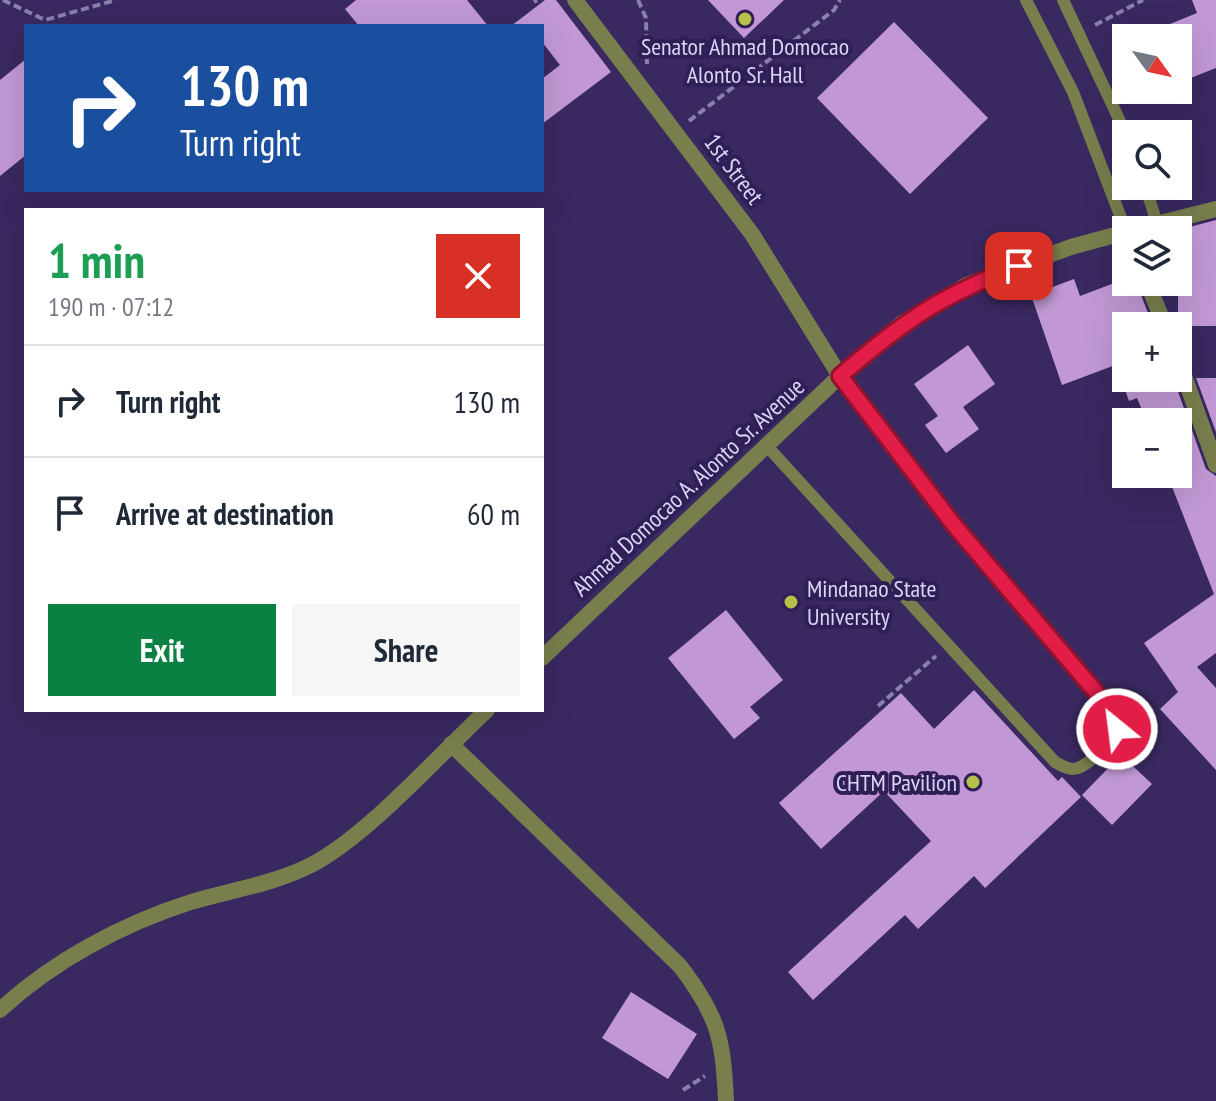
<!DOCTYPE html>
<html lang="en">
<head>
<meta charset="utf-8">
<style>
	:root { --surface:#fff; --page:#f6f6f7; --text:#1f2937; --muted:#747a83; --line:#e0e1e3; --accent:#0b8043 }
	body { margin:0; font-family:"PT Sans Narrow",sans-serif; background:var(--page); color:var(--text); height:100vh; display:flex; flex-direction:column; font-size:30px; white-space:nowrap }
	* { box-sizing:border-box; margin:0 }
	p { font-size:26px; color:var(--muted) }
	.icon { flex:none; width:44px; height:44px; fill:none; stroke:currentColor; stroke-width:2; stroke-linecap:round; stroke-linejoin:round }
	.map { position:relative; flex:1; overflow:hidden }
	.sheet { position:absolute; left:24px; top:208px; width:520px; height:504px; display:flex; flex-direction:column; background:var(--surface); border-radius:0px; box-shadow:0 8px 32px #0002 }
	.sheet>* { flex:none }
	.hud { position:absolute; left:24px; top:24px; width:520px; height:168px; border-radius:0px; box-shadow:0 8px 32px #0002; background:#1a4fa0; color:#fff; overflow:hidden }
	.needle { width:52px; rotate:123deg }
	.tools { position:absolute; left:1112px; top:24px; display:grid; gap:16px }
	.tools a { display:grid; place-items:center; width:80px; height:80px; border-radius:0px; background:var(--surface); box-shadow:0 8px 32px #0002; font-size:40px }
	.pin { position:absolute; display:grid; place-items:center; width:68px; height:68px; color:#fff; margin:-34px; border-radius:16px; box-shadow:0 4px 12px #0006 }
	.me { position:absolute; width:88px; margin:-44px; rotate:331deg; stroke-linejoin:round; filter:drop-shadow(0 0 6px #0008) }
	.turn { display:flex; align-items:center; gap:28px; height:168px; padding:0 24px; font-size:36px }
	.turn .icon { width:104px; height:104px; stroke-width:2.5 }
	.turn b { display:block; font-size:56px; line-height:68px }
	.round { display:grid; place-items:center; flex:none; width:84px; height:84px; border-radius:0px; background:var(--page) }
	.overview { display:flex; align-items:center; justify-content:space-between; height:136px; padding:0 24px }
	h1 { font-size:48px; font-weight:600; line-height:60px; color:#1e9e55 }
	.action { display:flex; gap:16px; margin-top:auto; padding:16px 24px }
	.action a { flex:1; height:92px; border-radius:0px; background:var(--accent); color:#fff; font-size:32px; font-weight:600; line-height:92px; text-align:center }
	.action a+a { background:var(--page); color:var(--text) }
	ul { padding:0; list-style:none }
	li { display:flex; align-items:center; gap:24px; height:112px; padding:0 24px; border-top:2px solid var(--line) }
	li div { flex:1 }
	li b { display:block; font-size:30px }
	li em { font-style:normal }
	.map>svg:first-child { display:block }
	.building { fill:#c198d5 }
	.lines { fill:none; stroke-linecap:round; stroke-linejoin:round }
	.path { stroke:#8b7fac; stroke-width:4; stroke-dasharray:8 4; stroke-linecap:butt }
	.service { stroke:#787e4c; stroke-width:12 }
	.minor { stroke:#787e4c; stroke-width:16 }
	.route-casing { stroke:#92132f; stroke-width:20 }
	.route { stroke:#e11d48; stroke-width:14 }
	.poi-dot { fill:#b6c149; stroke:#301f56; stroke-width:3 }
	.labels { text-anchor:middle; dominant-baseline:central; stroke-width:8; stroke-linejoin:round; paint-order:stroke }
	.poi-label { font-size:24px; fill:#dcd5f7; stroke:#301f56 }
	.street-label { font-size:24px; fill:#dcd5f7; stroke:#301f56 }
</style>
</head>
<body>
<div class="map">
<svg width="1216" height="1101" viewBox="0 0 1216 1101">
	<rect width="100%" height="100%" fill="#3a2961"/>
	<path class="building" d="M 356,0 L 467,0 L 488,26 L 359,26 L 345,9 Z
		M 545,0 L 556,0 L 611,72 L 542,124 L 542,79 L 560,65 L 542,42 L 542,26 L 511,26 Z
		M 708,0 L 784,0 L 744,38 Z
		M 1192,0 L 1216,0 L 1216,68 L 1188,79 L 1178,53 L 1178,38 L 1138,37 L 1197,13 Z
		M 894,22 L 988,118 L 910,194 L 817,98 Z
		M 26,59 L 26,155 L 0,176 L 0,80 Z
		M 1216,220 L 1216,326 L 1178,326 L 1178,230 Z
		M 1074,279 L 1080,296 L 1117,282 L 1136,282 L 1153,326 L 1126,326 L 1126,361 L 1062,385 L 1031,295 Z
		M 968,345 L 995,384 L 963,407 L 979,429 L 946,453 L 925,425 L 938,416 L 914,384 Z
		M 1121,378 L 1173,378 L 1206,469 L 1216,476 L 1216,653 L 1197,667 L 1216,688 L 1216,770 L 1160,709 L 1178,692 L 1144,643 L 1214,594 L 1167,474 L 1178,474 L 1178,422 L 1147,422 L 1137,398 L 1129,401 Z
		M 1196,378 L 1216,378 L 1216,432 Z
		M 726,610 L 783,680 L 750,707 L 760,718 L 734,739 L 668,658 Z
		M 974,690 L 1058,781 L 1062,777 L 1081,797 L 985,888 L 974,876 L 918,929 L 905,915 L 813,1000 L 788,972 L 931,841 L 884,791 L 821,849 L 779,803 L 901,693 L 934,729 Z
		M 1121,755 L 1152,784 L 1112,825 L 1082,795 Z
		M 631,992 L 697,1034 L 668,1079 L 602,1038 Z"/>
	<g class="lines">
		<path class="path" d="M 3,0 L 45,20 L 116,0
			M 638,0 L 646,18 L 647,64
			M 534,2 L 537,0
			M 1095,25 L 1143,0
			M 689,121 L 834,10 L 840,0
			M 878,706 L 936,656
			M 683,1090 L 705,1076"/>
		<path class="service" d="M 1026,0 L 1073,92 L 1126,231
			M 1063,0 L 1126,134
			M 1145,186 L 1157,223
			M 766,445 L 1055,762 C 1060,765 1067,769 1073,769 C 1086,769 1116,739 1117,727 C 1117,718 1111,711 1106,704 L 954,525 L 840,376"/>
		<path class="minor" d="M 575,0 L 752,234 L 840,376
			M 1132,230 L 1216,209
			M 1147,282 L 1165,326
			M 1178,359 L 1216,465
			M 542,658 L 840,376 L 901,324 L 967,285 L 1071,247 L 1126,232
			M 451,744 L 680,966 C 719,1017 723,1039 726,1101
			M 0,1010 C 53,961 122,924 191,902 C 231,890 275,884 313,864 C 369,834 439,755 487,710"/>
	</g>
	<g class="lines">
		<defs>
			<path id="route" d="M 1019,266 C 939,296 904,321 840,376 L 954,525 L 1106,704 L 1116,718 L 1117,729"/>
		</defs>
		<use href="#route" class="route-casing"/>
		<use href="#route" class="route"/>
	</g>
	<g class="poi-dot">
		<circle cx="745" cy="19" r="8"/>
		<circle cx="791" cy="602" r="8"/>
		<circle cx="973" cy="782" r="8"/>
	</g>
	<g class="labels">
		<g class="poi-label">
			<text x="745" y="46">Senator Ahmad Domocao<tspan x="745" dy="28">Alonto Sr. Hall</tspan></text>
			<text x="807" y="588" text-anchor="start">Mindanao State<tspan x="807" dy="28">University</tspan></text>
			<text x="957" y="782" text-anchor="end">CHTM Pavilion</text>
		</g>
		<g class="street-label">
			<text transform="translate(734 169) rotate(53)">1st Street</text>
			<text transform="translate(688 487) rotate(-43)">Ahmad Domocao A. Alonto Sr. Avenue</text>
		</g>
	</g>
</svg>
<div class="tools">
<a><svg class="needle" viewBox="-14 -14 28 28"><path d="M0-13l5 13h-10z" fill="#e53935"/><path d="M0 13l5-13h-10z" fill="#747a83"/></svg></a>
<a><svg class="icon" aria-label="search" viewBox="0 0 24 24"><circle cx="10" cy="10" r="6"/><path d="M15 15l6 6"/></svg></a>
<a><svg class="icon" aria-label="layers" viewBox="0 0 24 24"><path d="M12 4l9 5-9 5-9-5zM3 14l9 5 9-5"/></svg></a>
<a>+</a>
<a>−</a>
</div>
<div class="pin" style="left:1019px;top:266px;background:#d93025"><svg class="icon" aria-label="arrive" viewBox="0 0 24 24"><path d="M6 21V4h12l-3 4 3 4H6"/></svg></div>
<svg class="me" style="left:1117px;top:729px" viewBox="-20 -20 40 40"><circle r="17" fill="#e11d48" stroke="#fff" stroke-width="3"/><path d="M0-11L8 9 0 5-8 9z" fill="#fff"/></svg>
<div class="hud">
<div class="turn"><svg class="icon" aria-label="right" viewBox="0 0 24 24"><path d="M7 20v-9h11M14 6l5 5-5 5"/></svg><div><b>130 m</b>Turn right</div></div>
</div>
<section class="sheet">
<div class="overview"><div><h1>1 min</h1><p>190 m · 07:12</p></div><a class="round" style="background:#d93025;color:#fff"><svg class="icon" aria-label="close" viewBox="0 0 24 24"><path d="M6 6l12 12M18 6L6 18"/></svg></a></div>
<ul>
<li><svg class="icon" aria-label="right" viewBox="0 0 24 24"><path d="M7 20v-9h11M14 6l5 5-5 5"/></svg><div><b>Turn right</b></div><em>130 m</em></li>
<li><svg class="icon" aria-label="arrive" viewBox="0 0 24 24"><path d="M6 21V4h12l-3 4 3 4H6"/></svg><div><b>Arrive at destination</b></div><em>60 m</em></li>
</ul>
<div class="action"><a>Exit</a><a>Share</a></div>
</section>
</div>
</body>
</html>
